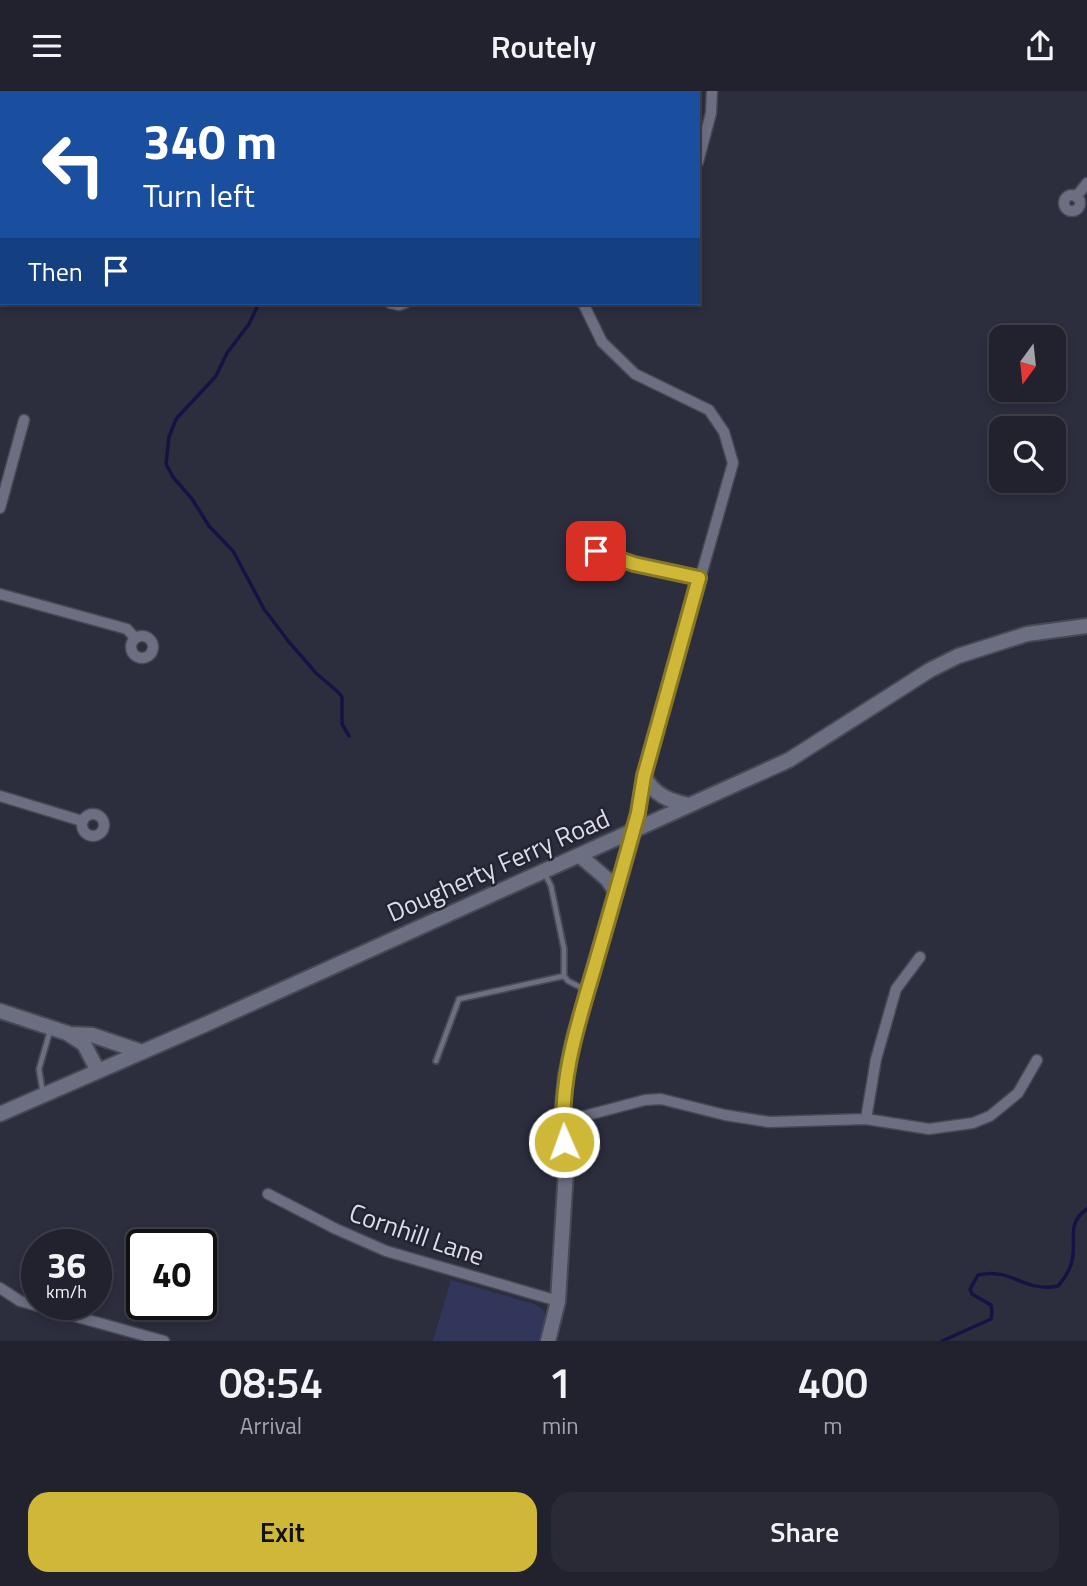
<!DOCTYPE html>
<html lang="en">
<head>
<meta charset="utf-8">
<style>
	:root { --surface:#21222e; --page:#292a36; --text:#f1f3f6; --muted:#a2a4aa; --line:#3e3f4a; --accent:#cfb837 }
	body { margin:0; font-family:"Titillium Web",sans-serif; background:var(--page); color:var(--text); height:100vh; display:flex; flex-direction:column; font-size:26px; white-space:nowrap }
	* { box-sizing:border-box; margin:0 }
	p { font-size:23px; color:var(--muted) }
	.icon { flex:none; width:38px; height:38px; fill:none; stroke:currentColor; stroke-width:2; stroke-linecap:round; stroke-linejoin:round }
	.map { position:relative; height:1250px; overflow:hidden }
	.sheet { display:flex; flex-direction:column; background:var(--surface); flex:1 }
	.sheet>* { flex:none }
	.hud { position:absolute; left:0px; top:0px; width:700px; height:214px; box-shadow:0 4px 10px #0003,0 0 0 2px var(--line); background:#1a4fa0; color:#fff; overflow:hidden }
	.needle { width:46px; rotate:195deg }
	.controls { position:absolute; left:989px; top:234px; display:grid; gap:14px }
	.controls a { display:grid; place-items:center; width:77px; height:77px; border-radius:14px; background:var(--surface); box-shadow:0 4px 10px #0003,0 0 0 2px var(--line); font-size:35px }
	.speed { position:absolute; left:21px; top:1138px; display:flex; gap:14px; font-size:35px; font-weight:700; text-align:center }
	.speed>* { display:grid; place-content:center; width:91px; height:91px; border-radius:50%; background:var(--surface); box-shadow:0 4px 10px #0003,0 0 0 2px var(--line); line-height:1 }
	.speed small { font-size:18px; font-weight:400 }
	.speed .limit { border:4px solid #111; border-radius:10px; background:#fff; color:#111 }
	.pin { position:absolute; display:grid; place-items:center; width:60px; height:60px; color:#fff; margin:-30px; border-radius:14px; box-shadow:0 4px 10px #0006 }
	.me { position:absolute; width:77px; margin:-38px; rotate:358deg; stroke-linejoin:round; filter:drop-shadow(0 0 5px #0008) }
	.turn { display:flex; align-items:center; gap:24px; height:147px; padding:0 28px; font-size:32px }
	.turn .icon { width:91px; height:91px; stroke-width:2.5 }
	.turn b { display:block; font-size:49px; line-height:60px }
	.then { display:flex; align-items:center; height:66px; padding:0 28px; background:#0003; gap:14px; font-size:26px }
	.eta { display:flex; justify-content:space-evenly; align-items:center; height:119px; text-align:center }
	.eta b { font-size:42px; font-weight:600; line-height:49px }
	.cta { display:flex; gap:14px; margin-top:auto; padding:14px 28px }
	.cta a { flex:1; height:80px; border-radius:21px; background:var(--accent); color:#111; font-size:28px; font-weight:600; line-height:80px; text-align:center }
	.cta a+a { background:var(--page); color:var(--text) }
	header { display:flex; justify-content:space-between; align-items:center; height:91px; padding:0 28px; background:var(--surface); font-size:32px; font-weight:600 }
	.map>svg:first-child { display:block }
	.green { fill:#33365b }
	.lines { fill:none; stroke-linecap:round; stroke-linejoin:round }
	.stream { stroke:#161344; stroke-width:3.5 }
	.lane-casing { stroke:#484956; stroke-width:8 }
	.street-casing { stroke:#484956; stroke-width:13 }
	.secondary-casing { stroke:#484956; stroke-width:18 }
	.lane { stroke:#6c6f81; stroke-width:4.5 }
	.street { stroke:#6c6f81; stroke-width:10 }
	.secondary { stroke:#6c6f81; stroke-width:14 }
	.route-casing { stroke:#877824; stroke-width:18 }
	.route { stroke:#cfb837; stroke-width:12 }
	.labels { text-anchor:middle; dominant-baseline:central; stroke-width:5; stroke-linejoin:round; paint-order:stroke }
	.street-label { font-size:26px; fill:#dbdce6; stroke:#232433 }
</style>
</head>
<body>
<header><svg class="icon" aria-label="menu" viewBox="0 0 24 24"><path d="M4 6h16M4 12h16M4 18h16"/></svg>Routely<svg class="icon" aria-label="share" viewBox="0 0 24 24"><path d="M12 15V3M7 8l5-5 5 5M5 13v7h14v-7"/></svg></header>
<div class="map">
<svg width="1087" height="1250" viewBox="0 0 1087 1250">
	<rect width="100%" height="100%" fill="#2c2e3e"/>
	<path class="green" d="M 451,1189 L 534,1213 L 543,1218 L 546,1228 L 540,1250 L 433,1250 Z"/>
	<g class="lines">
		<path class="stream" d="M 332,2 L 332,0
			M 259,212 L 249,233 L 227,262 L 216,285 L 176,328 L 169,346 L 166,373 L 173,386 L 192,408 L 209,435 L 233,460 L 264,518 L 289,551 L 316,582 L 338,601 L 342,606 L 342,633 L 349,645
			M 942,1250 L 991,1228 L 992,1221 L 991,1214 L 972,1203 L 970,1198 L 978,1184 C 1012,1176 1024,1202 1058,1195 C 1066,1186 1072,1176 1073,1164 C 1075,1144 1068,1131 1087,1118"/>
		<defs>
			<path id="lane" d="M 595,460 L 634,473 L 699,487
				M 544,781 L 551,795 L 564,858 L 564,885 L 568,890 L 584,898
				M 436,970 L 459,908 L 564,885
				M 43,1003 L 39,978 L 50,940"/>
			<path id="street" d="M 438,0 L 440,2
				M 698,71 L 711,22 L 712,0
				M1064 112a8 8 0 1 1 16 0a8 8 0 1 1-16 0Z
				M 1076,106 L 1087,92
				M 390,212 L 399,214 L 405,212
				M 583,212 L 602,251 L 635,283 L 709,319 L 724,341 L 733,372 L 644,685 L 634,739
				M 0,417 L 24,329
				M 0,503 L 127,538 L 135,547
				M131 556a11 11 0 1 1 22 0a11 11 0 1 1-22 0Z
				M 0,705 L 82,730
				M82 734a11 11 0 1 1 22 0a11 11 0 1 1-22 0Z
				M 562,1024 L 584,1025 L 645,1009 L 661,1008 L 725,1024 L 769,1031 L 866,1028 L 929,1038 L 973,1032 L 990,1025 L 1018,1002 L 1037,969
				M 866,1028 L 876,968 L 896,898 L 920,866
				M 268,1103 L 336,1138 L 386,1160 L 558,1210
				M 0,1197 L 20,1210 L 164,1250"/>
			<path id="secondary" d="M 644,685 C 654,704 669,710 689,714
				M 579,764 L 607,788 L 616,801
				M 0,920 L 67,942 L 84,953 L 98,980
				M 69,943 L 92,944 L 142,961
				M 0,1023 L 204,934 L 789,669 L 930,579 L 958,565 L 1027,543 L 1087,535
				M 548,1250 L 558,1210 L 566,1079 L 562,1024 L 566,984 L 574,946 L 634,739"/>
		</defs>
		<use href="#lane" class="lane-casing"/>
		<use href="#street" class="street-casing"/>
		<use href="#secondary" class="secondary-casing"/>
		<use href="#lane" class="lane"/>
		<use href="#street" class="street"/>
		<use href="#secondary" class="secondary"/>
	</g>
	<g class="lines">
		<defs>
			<path id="route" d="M 564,1051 C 559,991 577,935 594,878 C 609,826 624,774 638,722 L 644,685 L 699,487 L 634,473 L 596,460"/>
		</defs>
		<use href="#route" class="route-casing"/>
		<use href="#route" class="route"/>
	</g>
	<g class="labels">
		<g class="street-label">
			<text transform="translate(498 774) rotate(-24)">Dougherty Ferry Road</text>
			<text transform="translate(417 1143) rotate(19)">Cornhill Lane</text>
		</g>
	</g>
</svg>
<div class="controls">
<a><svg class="needle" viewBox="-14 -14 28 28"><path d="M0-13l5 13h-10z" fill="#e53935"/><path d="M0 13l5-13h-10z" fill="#a2a4aa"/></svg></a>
<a><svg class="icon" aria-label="search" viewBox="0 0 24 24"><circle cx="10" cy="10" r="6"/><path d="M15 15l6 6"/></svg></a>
</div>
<div class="speed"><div>36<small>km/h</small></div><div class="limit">40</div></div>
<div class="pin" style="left:596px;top:460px;background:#d93025"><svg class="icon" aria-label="arrive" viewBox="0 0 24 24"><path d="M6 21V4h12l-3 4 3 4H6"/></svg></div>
<svg class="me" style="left:564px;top:1051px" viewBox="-20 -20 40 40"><circle r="17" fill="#cfb837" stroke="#fff" stroke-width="3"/><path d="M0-11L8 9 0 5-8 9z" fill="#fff"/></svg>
<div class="hud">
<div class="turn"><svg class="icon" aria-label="left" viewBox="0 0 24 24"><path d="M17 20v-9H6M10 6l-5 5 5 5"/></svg><div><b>340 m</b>Turn left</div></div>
<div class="then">Then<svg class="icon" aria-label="arrive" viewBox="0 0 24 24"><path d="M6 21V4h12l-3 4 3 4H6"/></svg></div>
</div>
</div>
<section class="sheet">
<div class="eta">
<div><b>08:54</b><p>Arrival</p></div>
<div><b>1</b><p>min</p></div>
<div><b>400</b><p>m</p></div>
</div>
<div class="cta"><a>Exit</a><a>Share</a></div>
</section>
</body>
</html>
